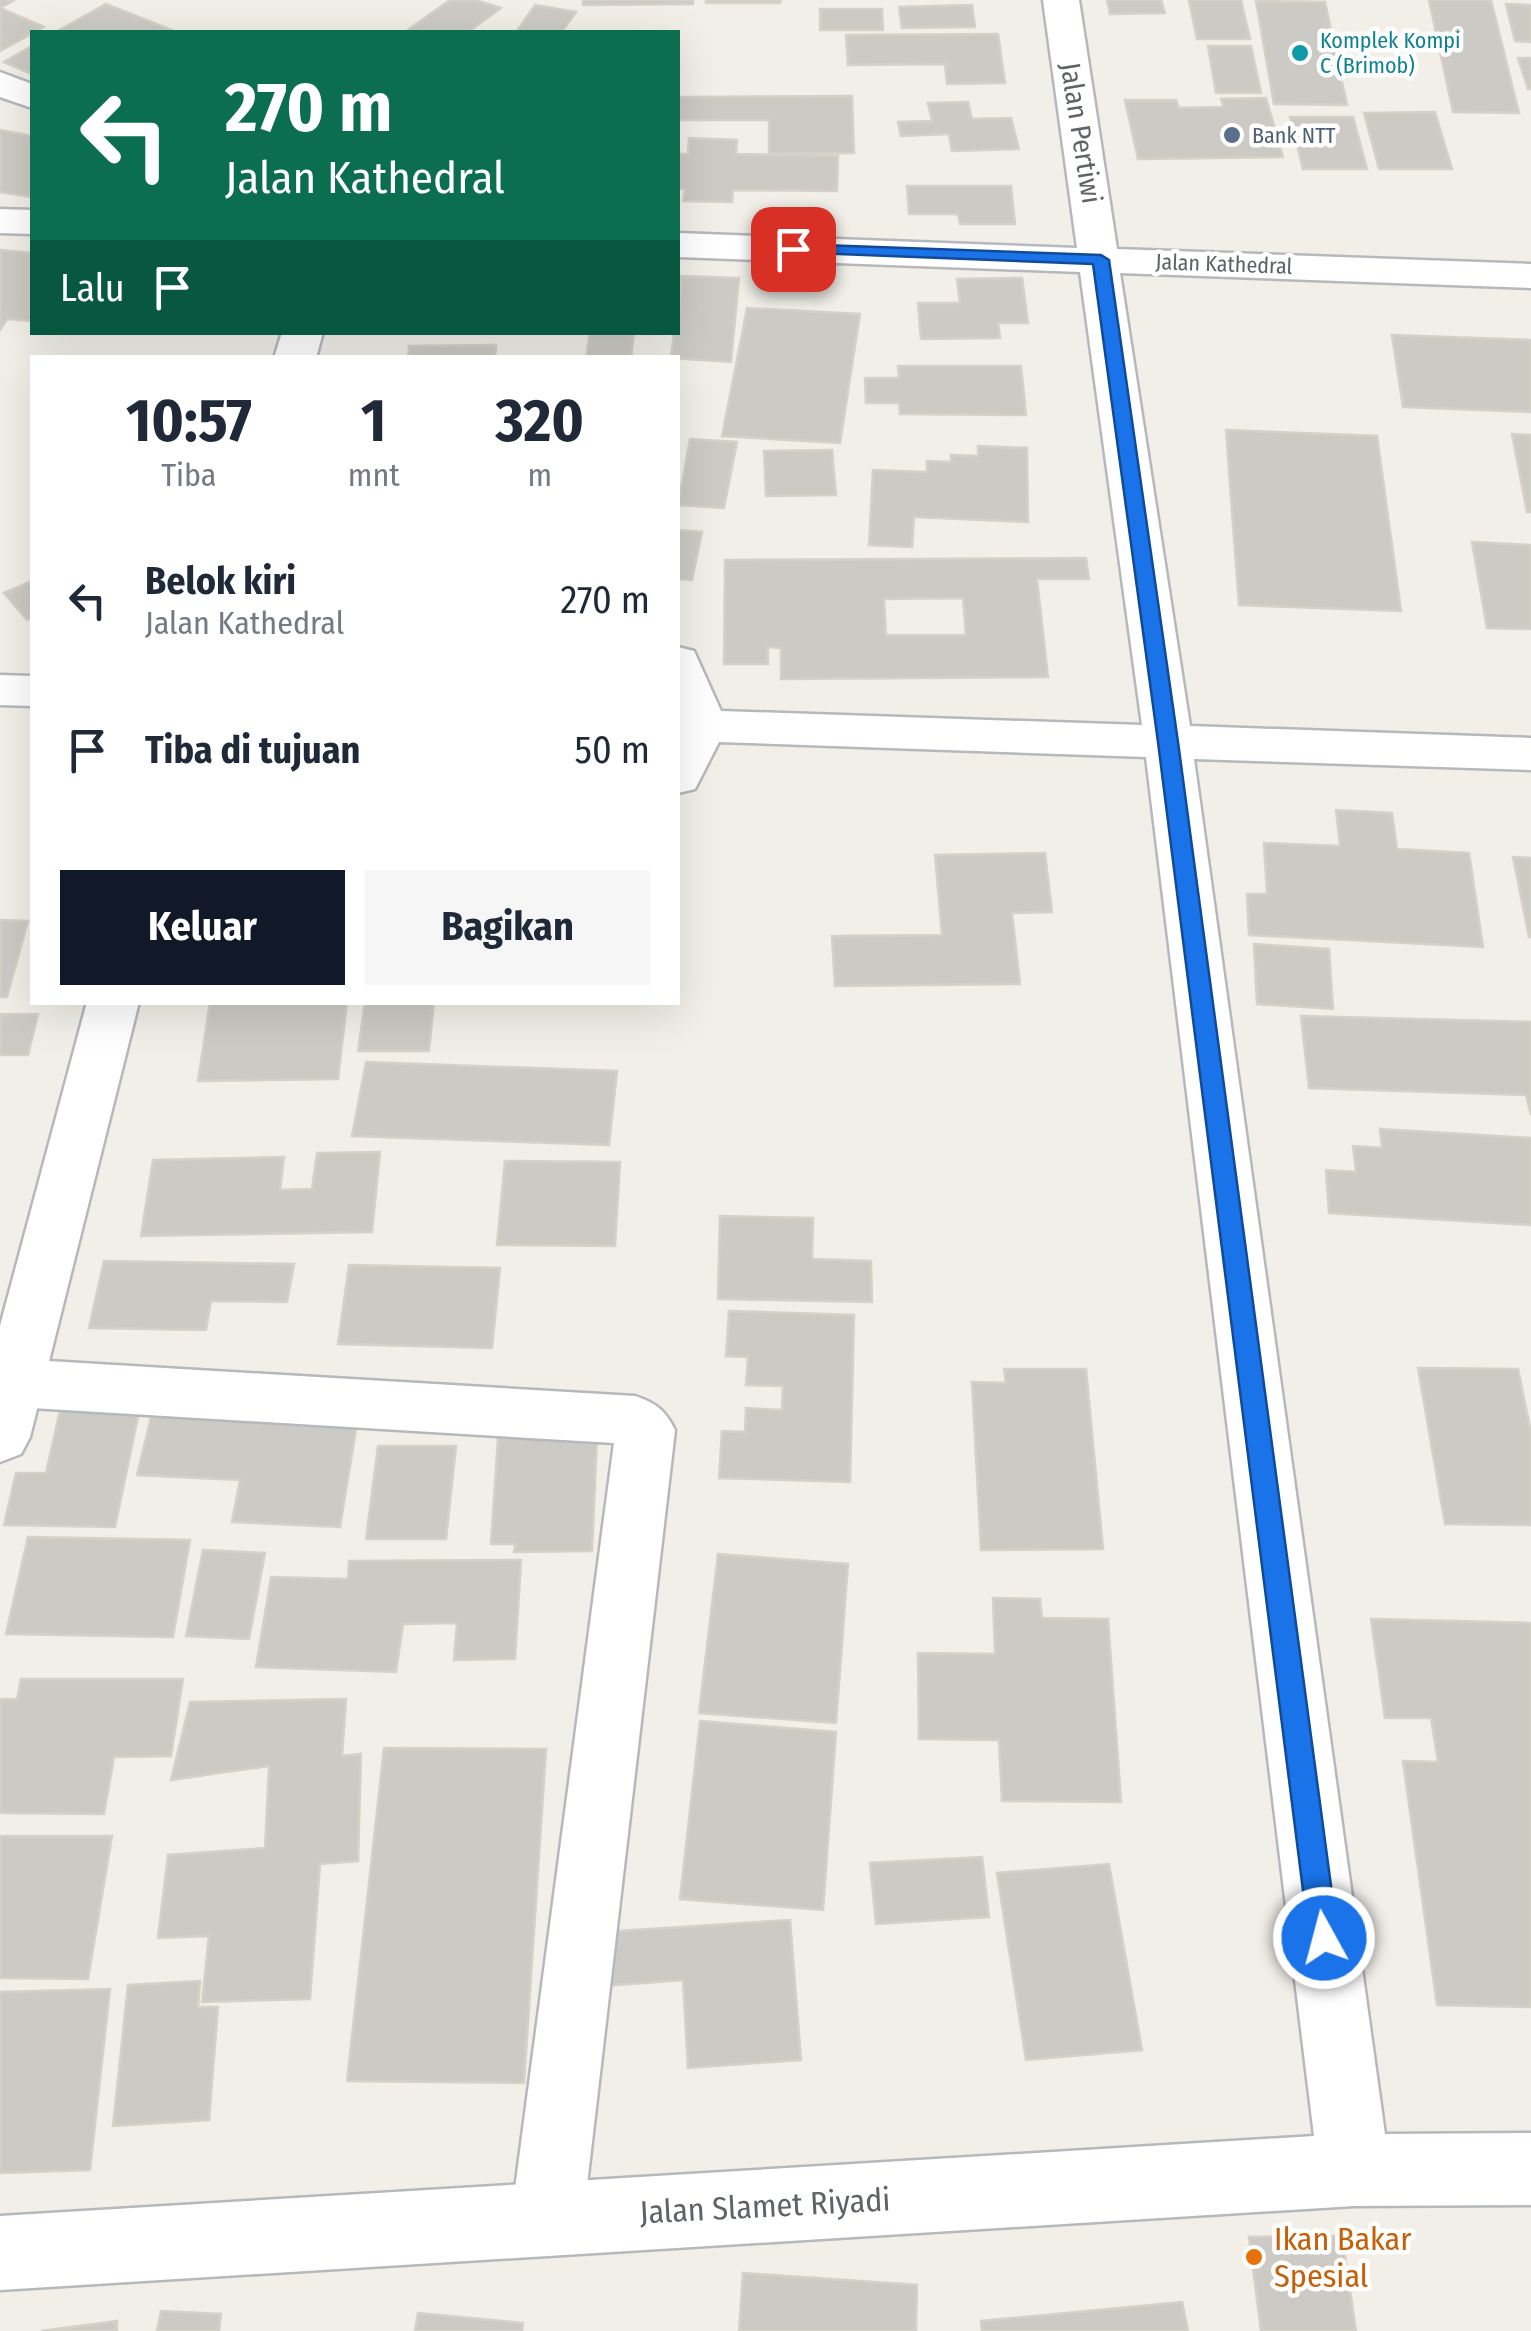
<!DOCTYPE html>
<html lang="id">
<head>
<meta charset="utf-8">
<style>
	:root { --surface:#fff; --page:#f6f6f7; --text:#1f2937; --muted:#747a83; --accent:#111827 }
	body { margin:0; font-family:"Fira Sans Condensed",sans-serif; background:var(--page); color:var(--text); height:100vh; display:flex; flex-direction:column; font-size:38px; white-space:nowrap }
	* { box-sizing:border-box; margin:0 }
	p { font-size:32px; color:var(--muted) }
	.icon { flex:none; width:55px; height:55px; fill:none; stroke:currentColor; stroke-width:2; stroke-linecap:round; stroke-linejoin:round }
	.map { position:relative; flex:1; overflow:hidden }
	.side { position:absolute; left:30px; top:355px; width:650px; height:650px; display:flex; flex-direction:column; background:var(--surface); border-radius:0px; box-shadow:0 10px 40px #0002 }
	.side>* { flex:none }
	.top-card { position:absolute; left:30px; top:30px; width:650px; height:305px; border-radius:0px; box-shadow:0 10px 40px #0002; background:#0b6e4f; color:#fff; overflow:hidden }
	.pin { position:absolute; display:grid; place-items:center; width:85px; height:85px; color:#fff; margin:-42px; border-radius:20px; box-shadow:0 5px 15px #0006 }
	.me { position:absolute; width:110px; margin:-55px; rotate:353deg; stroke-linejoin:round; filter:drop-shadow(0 0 8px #0008) }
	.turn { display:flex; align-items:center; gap:35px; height:210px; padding:0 30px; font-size:45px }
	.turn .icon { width:130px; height:130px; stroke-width:2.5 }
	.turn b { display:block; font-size:70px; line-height:85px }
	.then { display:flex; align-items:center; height:95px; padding:0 30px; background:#0003; gap:20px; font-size:38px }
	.eta { display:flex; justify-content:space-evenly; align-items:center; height:170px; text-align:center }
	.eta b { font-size:60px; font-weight:700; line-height:70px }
	.button { display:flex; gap:20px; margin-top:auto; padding:20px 30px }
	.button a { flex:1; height:115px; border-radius:0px; background:var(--accent); color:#fff; font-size:40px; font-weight:700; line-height:115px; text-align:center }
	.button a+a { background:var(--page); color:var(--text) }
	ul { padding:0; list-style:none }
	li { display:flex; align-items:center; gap:30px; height:150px; padding:0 30px }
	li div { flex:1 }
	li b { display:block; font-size:38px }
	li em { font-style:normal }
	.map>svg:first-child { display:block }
	.building { fill:#cccac5; stroke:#d6d1c6; stroke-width:2.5; fill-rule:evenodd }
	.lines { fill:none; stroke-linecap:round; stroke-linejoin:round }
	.minor-casing { stroke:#b5b8bc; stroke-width:5 }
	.tertiary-casing { stroke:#b5b8bc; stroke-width:5 }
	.minor { fill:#fff; fill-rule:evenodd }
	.tertiary { fill:#fff; fill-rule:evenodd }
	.route { fill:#1a73e8; stroke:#114b97; stroke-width:2.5 }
	.culture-dot { fill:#0f9aa8; stroke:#fff; stroke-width:4 }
	.service-dot { fill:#5c6f8a; stroke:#fff; stroke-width:4 }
	.food-dot { fill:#e8710a; stroke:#fff; stroke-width:4 }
	.labels { text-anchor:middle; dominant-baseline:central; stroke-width:9; stroke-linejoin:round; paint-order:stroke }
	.far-culture-label { font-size:22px; fill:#0d838f; stroke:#fff; text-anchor:start }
	.far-service-label { font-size:22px; fill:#4e5e75; stroke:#fff; text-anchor:start }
	.far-street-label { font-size:22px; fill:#5f6368; stroke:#fff }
	.street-label { font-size:28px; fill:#5f6368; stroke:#fff }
	.near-street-label { font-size:32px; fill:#5f6368; stroke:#fff }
	.near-food-label { font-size:32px; fill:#c56008; stroke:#fff; text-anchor:start }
</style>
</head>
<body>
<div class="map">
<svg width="1531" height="2331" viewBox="0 0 1531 2331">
	<rect width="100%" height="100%" fill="#f1efe8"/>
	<path class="building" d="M 0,0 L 15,0 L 0,8 L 44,27 L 0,51 Z
		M 450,0 L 475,0 L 501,8 L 468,32 L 405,32 Z
		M 583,0 L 693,0 L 693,4 L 583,5 Z
		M 706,0 L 781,0 L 780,3 L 706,3 Z
		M 1107,0 L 1161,0 L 1165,13 L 1110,14 Z
		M 1189,0 L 1241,0 L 1250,39 L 1197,39 Z
		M 1429,0 L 1491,0 L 1519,113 L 1453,112 Z
		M 1256,1 L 1325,2 L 1347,105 L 1274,104 Z
		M 106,4 L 174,31 L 56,32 Z
		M 1506,4 L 1531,5 L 1531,42 L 1515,41 Z
		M 535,5 L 576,12 L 562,32 L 517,31 Z
		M 972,5 L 975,27 L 902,28 L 899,7 Z
		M 820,9 L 882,9 L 883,30 L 820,30 Z
		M 998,34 L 1005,83 L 947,84 L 945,64 L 848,65 L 846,35 Z
		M 32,46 L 32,74 L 4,62 Z
		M 1208,46 L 1251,46 L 1261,93 L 1216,93 Z
		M 1518,58 L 1531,58 L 1531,89 L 1528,89 Z
		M 852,96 L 854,153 L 769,154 L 769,120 L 678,120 L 678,97 Z
		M 1266,98 L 1283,157 L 1138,159 L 1125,100 L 1176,100 L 1179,108 L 1224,107 L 1221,99 Z
		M 968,102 L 972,119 L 1011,118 L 1019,149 L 952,151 L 949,134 L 901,136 L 898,122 L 932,121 L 928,103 Z
		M 1435,112 L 1452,169 L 1379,169 L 1364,113 Z
		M 1290,117 L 1353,117 L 1367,169 L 1303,169 Z
		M 0,130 L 32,136 L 32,197 L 0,192 Z
		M 689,138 L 737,140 L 736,154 L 838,156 L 837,191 L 733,190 L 732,202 L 683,201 L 685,189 L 678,189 L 678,154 L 688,154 Z
		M 907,186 L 1011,186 L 1015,224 L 960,224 L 958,214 L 909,214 Z
		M 0,250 L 32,253 L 32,321 L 7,319 L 0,330 Z
		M 681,276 L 739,278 L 731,362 L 671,358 L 674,332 L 678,332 Z
		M 1022,278 L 1028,323 L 998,323 L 1000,338 L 921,339 L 918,303 L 960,303 L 957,279 Z
		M 747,308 L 860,314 L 840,443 L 722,436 Z
		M 590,332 L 634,332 L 631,358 L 586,358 Z
		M 1392,335 L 1531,340 L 1531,412 L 1403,407 Z
		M 496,345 L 495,358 L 408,358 L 409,346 Z
		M 898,366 L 1021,366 L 1026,415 L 900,414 L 899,403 L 866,403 L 865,378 L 899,378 Z
		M 1226,430 L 1377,436 L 1401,611 L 1239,605 Z
		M 1512,434 L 1531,435 L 1531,512 L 1527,512 Z
		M 690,439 L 737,442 L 724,508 L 678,505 Z
		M 978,446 L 1027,448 L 1028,522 L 914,517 L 912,547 L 869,545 L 873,470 L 927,472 L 927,461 L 951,462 L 951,455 L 978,456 Z
		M 832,450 L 836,495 L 766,496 L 764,451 Z
		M 678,530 L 702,532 L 692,580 L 678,579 Z
		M 1472,542 L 1531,545 L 1531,629 L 1487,628 Z
		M 1086,558 L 1089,579 L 1037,579 L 1048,677 L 781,679 L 781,648 L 768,647 L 768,664 L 724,664 L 725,560 ZM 963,598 L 966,635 L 886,635 L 884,599 Z
		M 32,581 L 32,618 L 27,620 L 4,593 Z
		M 1336,810 L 1392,813 L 1397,849 L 1469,853 L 1483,947 L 1249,935 L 1247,894 L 1267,894 L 1264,843 L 1340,846 Z
		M 1045,853 L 1052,912 L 1012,913 L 1020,984 L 835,986 L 832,936 L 942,935 L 935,855 Z
		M 1513,857 L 1531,858 L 1531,937 L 1529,937 Z
		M 0,920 L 28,921 L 7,997 L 0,997 Z
		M 1254,944 L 1329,949 L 1333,1009 L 1257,1004 Z
		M 210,1002 L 347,1002 L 338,1079 L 198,1081 Z
		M 365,1002 L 434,1002 L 429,1051 L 358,1051 Z
		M 0,1014 L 38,1014 L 28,1055 L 0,1055 Z
		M 1301,1016 L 1531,1022 L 1531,1115 L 1526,1095 L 1309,1088 Z
		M 366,1062 L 617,1071 L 609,1145 L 352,1136 Z
		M 1380,1129 L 1531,1138 L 1531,1225 L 1329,1213 L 1326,1170 L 1356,1172 L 1353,1146 L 1382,1148 Z
		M 380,1152 L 372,1232 L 141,1236 L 153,1160 L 284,1157 L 280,1190 L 312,1189 L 317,1153 Z
		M 505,1161 L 620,1162 L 615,1246 L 497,1245 Z
		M 720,1216 L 813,1218 L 812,1259 L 871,1261 L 872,1302 L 718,1299 Z
		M 104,1261 L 294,1264 L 287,1302 L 211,1301 L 206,1330 L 89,1328 Z
		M 349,1265 L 500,1268 L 492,1348 L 338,1344 Z
		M 729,1311 L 854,1315 L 850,1482 L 719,1478 L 722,1431 L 745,1432 L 746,1408 L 782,1410 L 783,1386 L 746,1385 L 748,1357 L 726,1356 Z
		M 1418,1368 L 1518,1369 L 1531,1433 L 1531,1525 L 1445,1524 Z
		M 1004,1369 L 1086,1369 L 1103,1549 L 981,1550 L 972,1382 L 1006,1383 Z
		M 61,1406 L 140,1407 L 115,1527 L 4,1525 L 16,1473 L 46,1473 Z
		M 153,1409 L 358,1417 L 340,1527 L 232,1522 L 240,1480 L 137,1475 Z
		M 597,1437 L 592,1551 L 514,1552 L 515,1544 L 491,1544 L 498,1438 Z
		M 378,1446 L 456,1446 L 446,1539 L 366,1539 Z
		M 28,1537 L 190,1540 L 173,1637 L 6,1634 Z
		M 203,1550 L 265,1553 L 249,1639 L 186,1636 Z
		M 718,1554 L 848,1564 L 836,1723 L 699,1713 Z
		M 521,1560 L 515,1659 L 454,1660 L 457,1623 L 403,1624 L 396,1672 L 256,1667 L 271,1577 L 348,1579 L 349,1561 Z
		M 993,1598 L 1040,1599 L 1042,1618 L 1108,1619 L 1121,1802 L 1002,1801 L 999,1740 L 919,1739 L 918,1653 L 995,1654 Z
		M 1371,1619 L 1531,1623 L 1531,2007 L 1437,2005 L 1403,1761 L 1438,1762 L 1431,1718 L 1385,1718 Z
		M 21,1679 L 183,1679 L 171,1756 L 114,1757 L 104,1814 L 0,1813 L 0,1699 L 17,1699 Z
		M 346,1699 L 342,1756 L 361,1754 L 358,1861 L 320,1864 L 310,1999 L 202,2002 L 209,1936 L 158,1938 L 168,1855 L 265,1848 L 269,1766 L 171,1780 L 190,1702 Z
		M 700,1721 L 836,1732 L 823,1910 L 680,1899 Z
		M 384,1748 L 546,1749 L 524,2083 L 347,2081 Z
		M 0,1836 L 112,1836 L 88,1979 L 0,1978 Z
		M 982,1857 L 989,1917 L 876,1924 L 870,1863 Z
		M 1109,1864 L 1142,2050 L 1026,2060 L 997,1873 Z
		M 790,1920 L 801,2060 L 688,2068 L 683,1980 L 590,1987 L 588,1933 Z
		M 200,1981 L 198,2007 L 218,2007 L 209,2120 L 113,2126 L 128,1985 Z
		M 110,1989 L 90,2170 L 0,2173 L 0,1992 Z
		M 1342,2236 L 1356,2331 L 1261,2331 L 1249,2237 Z
		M 743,2273 L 917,2285 L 916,2331 L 739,2331 Z
		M 1182,2302 L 1188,2331 L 982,2331 L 981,2321 Z
		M 161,2311 L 221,2314 L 219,2331 L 157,2331 Z
		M 418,2313 L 523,2323 L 522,2331 L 415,2331 Z
		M 117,2321 L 117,2331 L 41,2331 Z"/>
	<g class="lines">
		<defs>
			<path id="minor" d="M 15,1359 L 635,1396 C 656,1403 665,1410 675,1430 L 583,2219 L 573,2245 L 547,2255 L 521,2245 L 511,2219 L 614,1443 L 15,1407 L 0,1402 L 0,1364 Z"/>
			<path id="tertiary" d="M 1043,0 L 1079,0 L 1117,249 L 1531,264 L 1531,288 L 1120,273 L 1190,726 L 1531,738 L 1531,770 L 1194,759 L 1385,2134 L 1531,2133 L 1531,2205 L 1354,2206 L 0,2290 L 0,2216 L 1314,2136 L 1146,757 L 719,742 L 695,789 L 678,793 L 678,647 L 694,651 L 721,711 L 1142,725 L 1080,272 L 678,257 L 678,233 L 1077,248 Z
				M 0,72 L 32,84 L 32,108 L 0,97 Z
				M 0,209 L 32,210 L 32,234 L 0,233 Z
				M 282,332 L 323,332 L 316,358 L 274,358 Z
				M 0,675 L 32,676 L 32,706 L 0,705 Z
				M 87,1002 L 139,1002 L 30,1437 L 21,1454 L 0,1462 L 0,1326 Z"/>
		</defs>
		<use href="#minor" class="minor-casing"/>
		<use href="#tertiary" class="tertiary-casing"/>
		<use href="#minor" class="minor"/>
		<use href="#tertiary" class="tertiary"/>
	</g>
	<path class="route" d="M 793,244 L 1101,255 L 1109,260 L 1178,742 L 1338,1938 L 1333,1948 L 1324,1952 L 1314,1948 L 1309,1938 L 1158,742 L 1093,264 L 787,252 L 785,249 Z"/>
	<circle class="culture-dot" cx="1300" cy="53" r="10"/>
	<circle class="service-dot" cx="1232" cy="135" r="10"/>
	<circle class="food-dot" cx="1254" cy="2257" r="10"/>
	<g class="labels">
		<g class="far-culture-label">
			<text x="1320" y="40">Komplek Kompi<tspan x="1320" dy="25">C (Brimob)</tspan></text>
		</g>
		<g class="far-service-label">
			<text x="1252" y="135">Bank NTT</text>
		</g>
		<g class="far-street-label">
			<text transform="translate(1224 264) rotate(2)">Jalan Kathedral</text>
		</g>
		<g class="street-label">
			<text transform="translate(1081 133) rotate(81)">Jalan Pertiwi</text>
		</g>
		<g class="near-street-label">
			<text transform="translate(765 2206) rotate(-3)">Jalan Slamet Riyadi</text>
		</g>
		<g class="near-food-label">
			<text x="1274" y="2239">Ikan Bakar<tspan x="1274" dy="37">Spesial</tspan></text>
		</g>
	</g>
</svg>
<div class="pin" style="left:793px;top:249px;background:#d93025"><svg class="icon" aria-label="arrive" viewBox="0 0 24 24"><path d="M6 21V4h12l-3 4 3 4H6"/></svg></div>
<svg class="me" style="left:1324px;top:1938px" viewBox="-20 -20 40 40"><circle r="17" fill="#1a73e8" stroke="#fff" stroke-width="3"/><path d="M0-11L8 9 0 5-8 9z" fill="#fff"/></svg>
<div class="top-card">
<div class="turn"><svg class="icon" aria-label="left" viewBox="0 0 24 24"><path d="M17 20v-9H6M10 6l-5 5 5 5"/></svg><div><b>270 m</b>Jalan Kathedral</div></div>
<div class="then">Lalu<svg class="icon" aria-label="arrive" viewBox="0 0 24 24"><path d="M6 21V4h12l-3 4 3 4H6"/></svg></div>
</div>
<section class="side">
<div class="eta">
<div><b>10:57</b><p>Tiba</p></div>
<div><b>1</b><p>mnt</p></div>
<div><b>320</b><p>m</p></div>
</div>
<ul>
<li><svg class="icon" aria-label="left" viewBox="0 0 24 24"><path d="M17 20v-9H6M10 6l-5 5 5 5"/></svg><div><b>Belok kiri</b><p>Jalan Kathedral</p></div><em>270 m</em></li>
<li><svg class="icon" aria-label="arrive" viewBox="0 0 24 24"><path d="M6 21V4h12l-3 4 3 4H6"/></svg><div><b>Tiba di tujuan</b></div><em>50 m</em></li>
</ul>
<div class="button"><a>Keluar</a><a>Bagikan</a></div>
</section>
</div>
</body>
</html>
